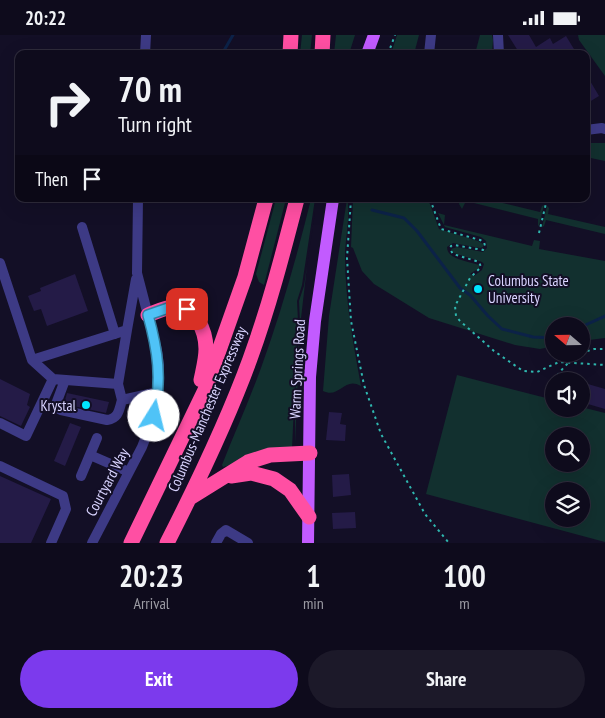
<!DOCTYPE html>
<html lang="en">
<head>
<meta charset="utf-8">
<style>
	:root { --surface:#0e0b1c; --page:#1c1929; --text:#f1f3f6; --muted:#9b9ba3; --line:#2e2b3b; --accent:#7c3aed }
	body { margin:0; font-family:"PT Sans Narrow",sans-serif; background:var(--page); color:var(--text); height:100vh; display:flex; flex-direction:column; font-size:19px; white-space:nowrap }
	* { box-sizing:border-box; margin:0 }
	p { font-size:16px; color:var(--muted) }
	.icon { flex:none; width:28px; height:28px; fill:none; stroke:currentColor; stroke-width:2; stroke-linecap:round; stroke-linejoin:round }
	.map { position:relative; height:508px; overflow:hidden }
	.drawer { display:flex; flex-direction:column; background:var(--surface); flex:1 }
	.drawer>* { flex:none }
	.guide { position:absolute; left:15px; top:15px; width:575px; height:152px; border-radius:10px; box-shadow:0 5px 20px #0002,0 0 0 1px var(--line); background:#0e0b1c; color:var(--text); overflow:hidden }
	.needle { width:32px; rotate:290deg }
	.fabs { position:absolute; left:545px; top:282px; display:grid; gap:10px }
	.fabs a { display:grid; place-items:center; width:45px; height:45px; border-radius:50%; background:var(--surface); box-shadow:0 5px 20px #0002,0 0 0 1px var(--line); font-size:25px }
	.pin { position:absolute; display:grid; place-items:center; width:42px; height:42px; color:#fff; margin:-21px; border-radius:10px; box-shadow:0 2px 8px #0006 }
	.me { position:absolute; width:55px; margin:-28px; rotate:9deg; stroke-linejoin:round; filter:drop-shadow(0 0 4px #0008) }
	.turn { display:flex; align-items:center; gap:18px; height:105px; padding:0 20px; font-size:22px }
	.turn .icon { width:65px; height:65px; stroke-width:2.5 }
	.turn b { display:block; font-size:35px; line-height:42px }
	.then { display:flex; align-items:center; height:48px; padding:0 20px; background:#0003; gap:10px; font-size:19px }
	.eta { display:flex; justify-content:space-evenly; align-items:center; height:85px; text-align:center }
	.eta b { font-size:30px; font-weight:800; line-height:35px }
	.cta { display:flex; gap:10px; margin-top:auto; padding:10px 20px }
	.cta a { flex:1; height:58px; border-radius:30px; background:var(--accent); color:#fff; font-size:20px; font-weight:800; line-height:58px; text-align:center }
	.cta a+a { background:var(--page); color:var(--text) }
	.status { display:flex; justify-content:space-between; align-items:center; height:35px; padding:0 25px; background:var(--surface); direction:ltr }
	.status svg { height:14px; fill:currentColor }
	.map>svg:first-child { display:block }
	.green { fill:#12302f; fill-rule:evenodd }
	.lines { fill:none; stroke-linecap:round; stroke-linejoin:round }
	.stream { stroke:#0c2248; stroke-width:3 }
	.building { fill:#241b47 }
	.path { stroke:#2fb8b0; stroke-width:2; stroke-dasharray:2.5 4; stroke-linecap:butt }
	.minor { stroke:#3d3a85; stroke-width:10 }
	.major { stroke:#c25bff; stroke-width:12 }
	.highway { stroke:#ff4fa3; stroke-width:15 }
	.route-casing { stroke:#337fa1; stroke-width:12 }
	.route { stroke:#4fc3f7; stroke-width:9 }
	.poi-dot { fill:#00e5ff; stroke:#130f26; stroke-width:2 }
	.labels { text-anchor:middle; dominant-baseline:central; stroke-width:4; stroke-linejoin:round; paint-order:stroke }
	.poi-label { font-size:15px; fill:#d9d4ff; stroke:#130f26; text-anchor:start }
	.street-label { font-size:15px; fill:#d9d4ff; stroke:#130f26 }
</style>
</head>
<body>
<div class="status"><b>20:22</b><svg viewBox="0 0 49 12"><path d="M0 12V9h3v3zM5 12V6h3v6zM10 12V3h3v9zM15 12V0h3v12zM26 1h20v11H26zM47 4h2v5h-2z"/></svg></div>
<div class="map">
<svg width="605" height="508" viewBox="0 0 605 508">
	<rect width="100%" height="100%" fill="#130f26"/>
	<path class="green" d="M 302,0 L 312,0 L 310,19 L 300,19 Z
		M 336,0 L 355,0 L 349,19 L 334,19 Z
		M 397,0 L 419,0 L 414,19 L 391,19 Z
		M 480,0 L 492,0 L 493,5 L 492,19 L 475,19 Z
		M 578,0 L 605,0 L 605,41 L 579,5 Z
		M 586,108 L 605,108 L 605,126 L 586,122 Z
		M 276,164 L 286,164 L 264,250 L 259,247 L 256,239 Z
		M 311,164 L 315,164 L 302,250 L 297,266 L 298,286 L 292,413 L 223,432 L 222,430 C 235,397 249,366 261,333 C 281,278 297,221 311,164 Z
		M 317,164 L 307,231 L 300,292 L 295,409 L 295,361 L 300,288 L 299,266 L 304,251 Z
		M 347,164 C 351,179 345,204 345,221 C 345,265 353,308 361,351 C 344,341 340,364 323,356 L 329,281 Z
		M 353,164 L 426,164 L 430,169 L 439,194 L 478,206 L 483,209 L 483,212 L 480,213 L 453,208 L 447,212 C 447,225 469,226 479,230 L 479,233 L 470,239 L 474,241 L 482,235 L 484,229 L 482,227 L 454,218 L 451,214 L 457,212 L 483,217 L 487,213 L 486,206 L 481,202 L 445,192 L 438,178 L 445,180 L 444,190 L 532,211 L 534,205 L 540,206 L 539,214 L 605,226 L 605,303 L 581,306 L 581,291 L 554,291 L 554,311 L 540,314 L 515,310 L 429,283 L 374,249 L 362,236 L 353,213 L 351,212 Z
		M 460,164 L 486,164 L 540,177 L 542,171 L 544,170 L 539,191 L 538,190 L 538,184 L 466,166 L 462,174 L 459,169 Z
		M 547,171 L 549,173 L 548,179 L 605,192 L 605,199 L 546,185 L 544,191 L 542,192 Z
		M 457,340 L 554,365 L 554,374 L 581,374 L 581,372 L 605,378 L 605,507 L 426,459 ZM 554,401 L 581,401 L 581,429 L 554,429 ZM 554,456 L 581,456 L 581,484 L 554,484 Z"/>
	<g class="lines">
		<path class="stream" d="M 222,19 L 233,0
			M 372,175 L 404,183 L 417,196 L 460,253 L 470,260 L 488,281 L 502,294 L 533,302 L 554,303
			M 581,292 L 605,281"/>
	</g>
	<path class="building" d="M 508,0 L 529,0 L 536,12 L 550,3 L 553,9 L 566,1 L 577,19 L 520,19 Z
		M 586,39 L 599,61 L 586,69 Z
		M 75,239 L 88,276 L 47,291 L 41,274 L 34,276 L 28,261 L 41,256 L 40,253 Z
		M 0,344 L 30,359 L 27,370 L 30,372 L 21,391 L 0,381 Z
		M 581,347 L 605,354 L 605,374 L 581,367 Z
		M 67,358 L 109,367 L 106,378 L 64,369 Z
		M 329,377 L 342,378 L 340,389 L 346,390 L 345,406 L 326,405 Z
		M 70,388 L 81,392 L 65,431 L 54,426 Z
		M 349,439 L 351,460 L 333,462 L 332,440 Z
		M 0,441 L 51,464 L 31,508 L 0,508 Z
		M 355,477 L 356,493 L 333,494 L 332,478 Z"/>
	<g class="lines">
		<path class="path" d="M 388,19 L 395,0
			M 351,164 L 347,223 L 351,286 L 364,350 L 381,399 L 425,479 L 449,508
			M 430,164 L 441,194 L 480,205 L 484,207 L 485,211 L 483,215 L 454,210 L 451,211 L 450,214 L 453,219 L 479,227 L 481,232 L 470,243 L 455,271 L 456,281 L 460,286 L 494,316 L 523,336 L 537,337 L 559,327 L 605,330
			M 539,198 L 547,164
			M 581,318 L 594,314 L 605,314
			M 554,346 C 560,335 570,325 581,319
			M 549,363 L 554,347"/>
		<path class="minor" d="M 498,0 L 499,19
			M 145,19 L 146,0
			M 429,19 L 431,0
			M 586,95 L 602,93 L 605,94
			M 82,192 L 115,299
			M 0,228 L 32,325 L 53,344 L 26,401 L 0,388
			M 32,325 L 127,295 L 136,244
			M 53,344 L 118,349 L 127,295
			M 65,345 L 56,369 L 57,373 L 61,375 L 107,385 C 119,383 119,375 122,365
			M 118,349 L 122,365 L 158,357
			M 90,420 L 129,437
			M 0,431 L 63,461 L 66,474 L 51,508
			M 81,441 L 97,403
			M 92,508 L 142,412 L 154,381 L 157,365 L 159,331 L 157,315 L 137,238 L 138,164
			M 216,508 L 221,499 L 226,495 L 248,508"/>
		<path class="major" d="M 367,19 L 374,0
			M 308,508 L 310,342 L 315,286 L 333,164"/>
		<path class="highway" d="M 290,19 L 291,0
			M 322,19 L 323,0
			M 148,280 C 156,277 166,272 174,272 C 195,270 206,296 206,314 C 206,324 203,335 201,345
			M 231,441 L 251,438 L 274,444 L 290,455 L 309,482
			M 190,463 L 248,427 L 270,420 L 310,418
			M 131,508 L 205,355 L 245,242 L 266,164
			M 167,508 C 197,449 227,387 250,324 C 269,272 283,218 297,164"/>
	</g>
	<g class="lines">
		<defs>
			<path id="route" d="M 154,381 C 162,344 158,316 148,280 L 174,271 L 187,274"/>
		</defs>
		<use href="#route" class="route-casing"/>
		<use href="#route" class="route"/>
	</g>
	<g class="poi-dot">
		<circle cx="478" cy="254" r="5"/>
		<circle cx="86" cy="370" r="5"/>
	</g>
	<g class="labels">
		<g class="poi-label">
			<text x="488" y="245">Columbus State<tspan x="488" dy="17">University</tspan></text>
			<text x="76" y="370" text-anchor="end">Krystal</text>
		</g>
		<g class="street-label">
			<text transform="translate(297 334) rotate(-87)">Warm Springs Road</text>
			<text transform="translate(207 374) rotate(-67)">Columbus-Manchester Expressway</text>
			<text transform="translate(107 447) rotate(-62)">Courtyard Way</text>
		</g>
	</g>
</svg>
<div class="fabs">
<a><svg class="needle" viewBox="-14 -14 28 28"><path d="M0-13l5 13h-10z" fill="#e53935"/><path d="M0 13l5-13h-10z" fill="#9b9ba3"/></svg></a>
<a><svg class="icon" aria-label="sound" viewBox="0 0 24 24"><path d="M4 9h4l5-4v14l-5-4H4zM17 9q2 3 0 6"/></svg></a>
<a><svg class="icon" aria-label="search" viewBox="0 0 24 24"><circle cx="10" cy="10" r="6"/><path d="M15 15l6 6"/></svg></a>
<a><svg class="icon" aria-label="layers" viewBox="0 0 24 24"><path d="M12 4l9 5-9 5-9-5zM3 14l9 5 9-5"/></svg></a>
</div>
<div class="pin" style="left:187px;top:274px;background:#d93025"><svg class="icon" aria-label="arrive" viewBox="0 0 24 24"><path d="M6 21V4h12l-3 4 3 4H6"/></svg></div>
<svg class="me" style="left:154px;top:381px" viewBox="-20 -20 40 40"><circle r="19" fill="#fff"/><path d="M0-13L10 11 0 6-10 11z" fill="#4fc3f7"/></svg>
<div class="guide">
<div class="turn"><svg class="icon" aria-label="right" viewBox="0 0 24 24"><path d="M7 20v-9h11M14 6l5 5-5 5"/></svg><div><b>70 m</b>Turn right</div></div>
<div class="then">Then<svg class="icon" aria-label="arrive" viewBox="0 0 24 24"><path d="M6 21V4h12l-3 4 3 4H6"/></svg></div>
</div>
</div>
<section class="drawer">
<div class="eta">
<div><b>20:23</b><p>Arrival</p></div>
<div><b>1</b><p>min</p></div>
<div><b>100</b><p>m</p></div>
</div>
<div class="cta"><a>Exit</a><a>Share</a></div>
</section>
</body>
</html>
